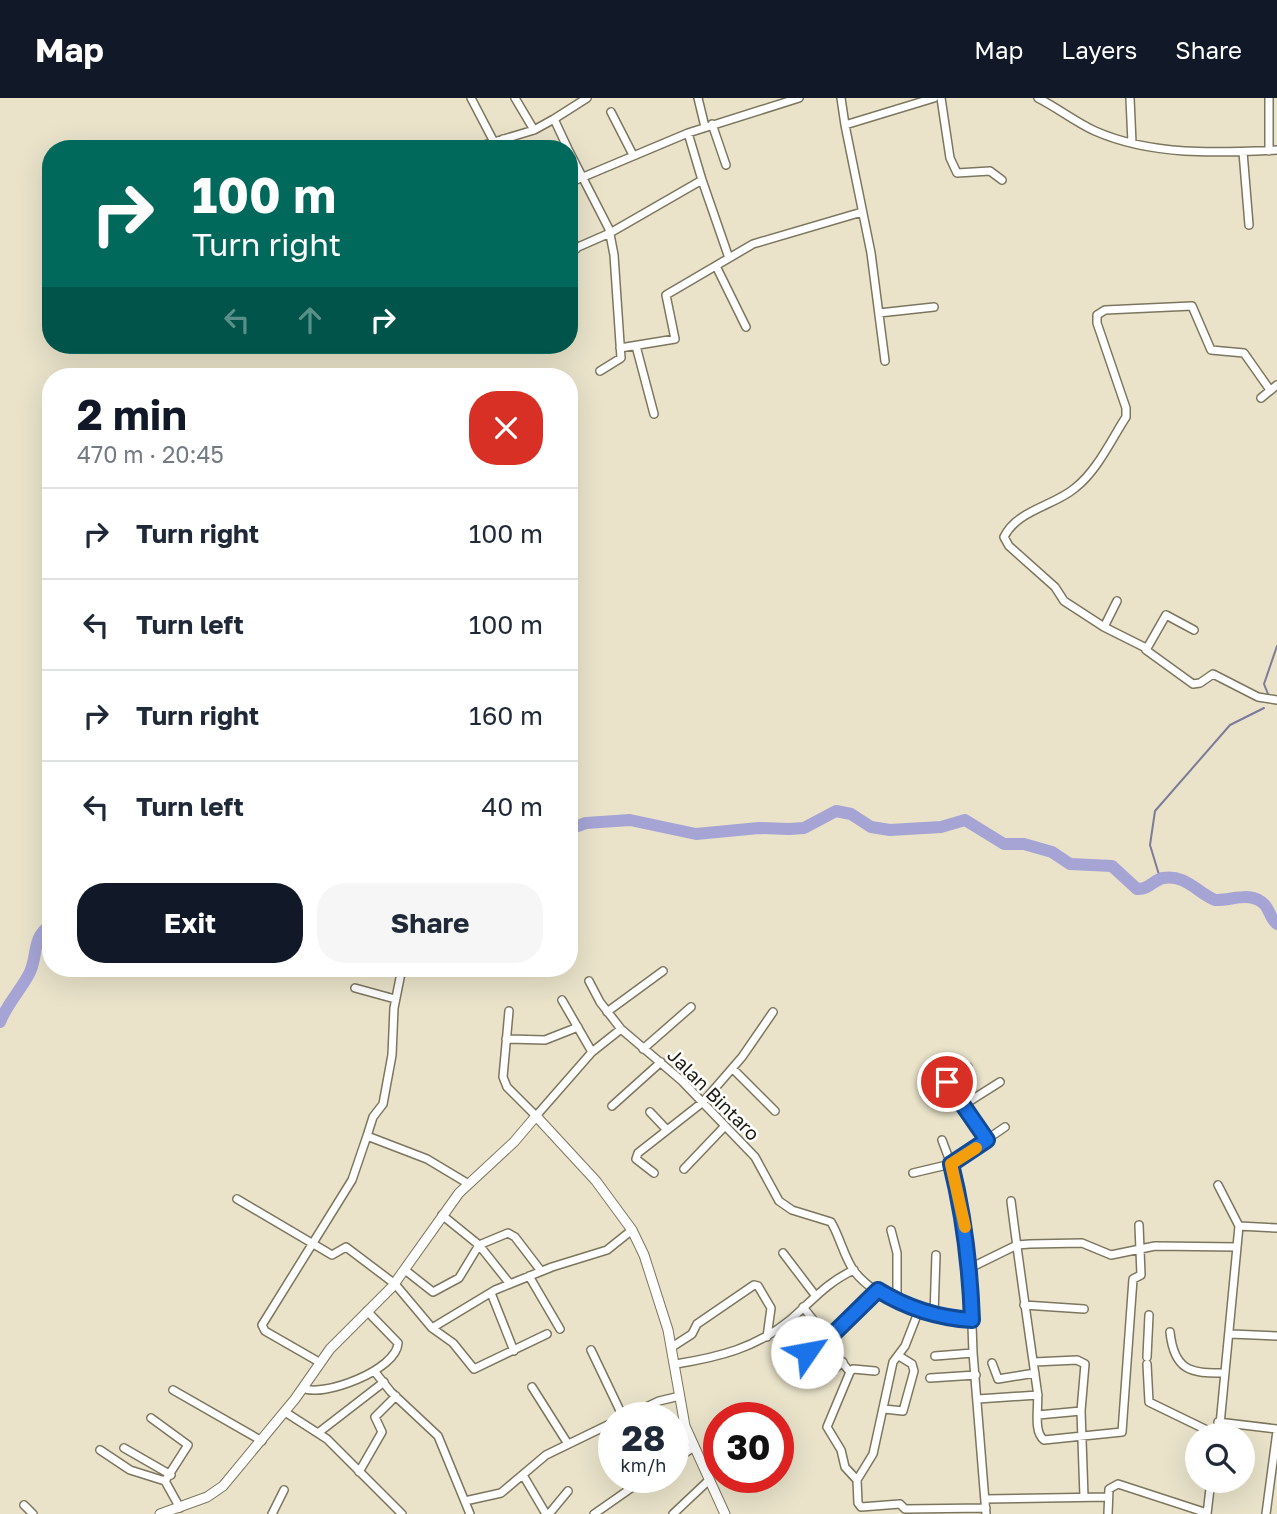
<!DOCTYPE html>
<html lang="en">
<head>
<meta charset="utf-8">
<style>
	:root { --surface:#fff; --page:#f6f6f7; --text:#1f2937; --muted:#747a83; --line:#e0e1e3; --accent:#111827 }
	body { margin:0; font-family:"Golos Text",sans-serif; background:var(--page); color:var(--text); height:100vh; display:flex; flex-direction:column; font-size:26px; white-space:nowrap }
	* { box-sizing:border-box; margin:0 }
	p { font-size:23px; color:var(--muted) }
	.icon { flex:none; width:38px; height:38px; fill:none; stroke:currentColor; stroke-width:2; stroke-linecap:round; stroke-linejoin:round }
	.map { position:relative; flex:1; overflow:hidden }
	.sheet { position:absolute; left:42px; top:270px; width:536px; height:609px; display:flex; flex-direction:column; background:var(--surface); border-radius:28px; box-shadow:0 7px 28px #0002 }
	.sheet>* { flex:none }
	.hud { position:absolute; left:42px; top:42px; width:536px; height:214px; border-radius:28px; box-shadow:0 7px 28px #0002; background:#00695c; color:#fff; overflow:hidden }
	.buttons { position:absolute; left:1185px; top:1325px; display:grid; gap:14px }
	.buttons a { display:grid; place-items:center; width:70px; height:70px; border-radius:50%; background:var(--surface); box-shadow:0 7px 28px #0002; font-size:35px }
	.speed { position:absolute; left:598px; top:1304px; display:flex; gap:14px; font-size:35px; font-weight:700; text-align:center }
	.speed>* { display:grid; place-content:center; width:91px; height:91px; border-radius:50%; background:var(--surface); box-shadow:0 7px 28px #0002; line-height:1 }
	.speed small { font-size:18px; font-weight:400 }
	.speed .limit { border:10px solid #d22; background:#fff; color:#111 }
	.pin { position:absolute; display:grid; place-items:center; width:60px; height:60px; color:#fff; margin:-30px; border:4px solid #fff; border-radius:50%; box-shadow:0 2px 7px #0007 }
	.me { position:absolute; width:77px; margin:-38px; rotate:57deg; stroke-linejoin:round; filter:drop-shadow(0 0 5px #0008) }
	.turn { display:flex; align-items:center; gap:24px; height:147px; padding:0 35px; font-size:32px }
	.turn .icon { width:91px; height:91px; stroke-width:2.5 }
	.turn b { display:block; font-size:49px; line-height:60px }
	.lanes { display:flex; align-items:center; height:66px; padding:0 35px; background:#0003; justify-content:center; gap:35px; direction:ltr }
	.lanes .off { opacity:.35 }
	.round { display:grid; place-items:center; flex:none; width:74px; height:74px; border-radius:28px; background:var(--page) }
	.overview { display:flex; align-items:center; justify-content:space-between; height:119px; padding:0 35px }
	h1 { font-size:42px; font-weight:700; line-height:52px; color:var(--accent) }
	.primary-button { display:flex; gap:14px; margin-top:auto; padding:14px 35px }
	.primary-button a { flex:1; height:80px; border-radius:28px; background:var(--accent); color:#fff; font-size:28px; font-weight:700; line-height:80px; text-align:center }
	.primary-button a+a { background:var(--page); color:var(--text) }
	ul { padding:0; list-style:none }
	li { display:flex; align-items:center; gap:21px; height:91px; padding:0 35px; border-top:2px solid var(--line) }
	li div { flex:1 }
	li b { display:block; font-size:26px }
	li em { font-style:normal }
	header { display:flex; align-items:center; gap:42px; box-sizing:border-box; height:98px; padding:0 35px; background:var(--accent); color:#fff }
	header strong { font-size:33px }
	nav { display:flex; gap:38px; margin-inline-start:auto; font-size:24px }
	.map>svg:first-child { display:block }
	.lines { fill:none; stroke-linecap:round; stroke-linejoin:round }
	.stream { stroke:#7d7b9a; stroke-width:2 }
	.river { stroke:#a6a4d5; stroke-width:12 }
	.minor-casing { stroke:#7c765f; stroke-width:10 }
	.tertiary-casing { stroke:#7c765f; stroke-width:11 }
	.minor { stroke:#fff; stroke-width:7 }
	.tertiary { stroke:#fff; stroke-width:9 }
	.route-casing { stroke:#114b97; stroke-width:18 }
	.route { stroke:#1a73e8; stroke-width:12 }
	.slow { stroke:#f59e0b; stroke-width:12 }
	.labels { text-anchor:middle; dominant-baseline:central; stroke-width:5; stroke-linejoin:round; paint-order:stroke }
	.street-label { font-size:19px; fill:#1e1b12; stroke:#fff }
</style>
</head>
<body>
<header>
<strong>Map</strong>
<nav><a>Map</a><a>Layers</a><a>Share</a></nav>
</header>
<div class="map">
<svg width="1277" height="1416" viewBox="0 0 1277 1416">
	<rect width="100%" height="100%" fill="#eae3ca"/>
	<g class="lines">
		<path class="stream" d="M 1268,596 L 1264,586 L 1277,548
			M 1160,780 L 1150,747 L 1155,713 L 1230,627 L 1264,610"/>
		<path class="river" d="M 569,731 L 586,725 L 630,722 L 696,736 L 759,730 L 789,731 L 804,730 L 836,713 L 851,716 L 871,729 L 890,732 L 941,729 L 965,722 L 1004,746 L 1024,746 L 1052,754 L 1070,766 L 1112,768 L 1137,791 C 1149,792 1153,782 1163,780 C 1185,776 1198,795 1215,802 C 1232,803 1251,792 1265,807 C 1270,813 1270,820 1277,826
			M 0,924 C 7,906 20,893 29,876 C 39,857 30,842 51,826"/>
		<defs>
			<path id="minor" d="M 471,0 L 494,44
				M 515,0 L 534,32
				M 698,0 L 705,29
				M 841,0 L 845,27 L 934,0
				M 941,0 L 950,60 L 957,75 L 990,73 L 1002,82
				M 1038,0 C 1058,10 1075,24 1095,33 C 1152,58 1216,55 1277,52
				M 1130,0 L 1132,45
				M 611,14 L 633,57
				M 712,26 L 726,67
				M 845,27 L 871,155 L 885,263
				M 503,41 L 508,51
				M 471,51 L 534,32 L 554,21
				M 568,51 L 554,21 L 587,0
				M 569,53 L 609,131 L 614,157 L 621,260 L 600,273
				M 1269,53 L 1269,0
				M 1243,54 L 1249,127
				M 702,82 L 729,160
				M 569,85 L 688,35 L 799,0
				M 569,133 L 576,151
				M 569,153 L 610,135 L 702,82 L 688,35
				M 716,168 L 746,229
				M 879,215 L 934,209
				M 636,248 L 654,316
				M 620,250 L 675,241 L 666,197 L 753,146 L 862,114
				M 1261,300 L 1277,287
				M 1117,503 L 1104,529 L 1064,503 L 1055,489 L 1009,448 L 1004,439 C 1017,412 1054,408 1075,390 C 1097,373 1111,342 1126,319 L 1126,310 L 1097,225 L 1097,217 L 1105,212 L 1192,208 L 1211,252 L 1244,255 L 1270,292
				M 1104,529 L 1146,550
				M 1194,532 L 1166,517 L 1146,552 L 1193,586 L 1200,585 L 1213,576 L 1258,599 L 1277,602
				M 402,870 L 394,910 L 392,957 L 383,1006 L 373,1019 L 367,1038 L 427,1061 L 467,1085
				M 589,883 L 600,904 L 621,931 L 682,983 L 755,1059 L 779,1103 L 792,1112 L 831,1124 C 840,1139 844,1159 854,1173 C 880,1206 933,1219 972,1222
				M 355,890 L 395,901
				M 562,902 L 592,954
				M 509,913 L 503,979 L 507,989 L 536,1018 L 592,954 L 621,931
				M 607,914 L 663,873
				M 506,941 L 545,942 L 578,929
				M 643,951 L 691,909
				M 968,969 L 948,982 L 947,988 L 987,1042
				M 733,971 L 775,1013
				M 612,1008 L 661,964
				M 962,1008 L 1000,984
				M 650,1014 L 667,1032
				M 684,1071 L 724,1029
				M 654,1075 L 636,1061 L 638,1055 L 703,1004 L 742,959 L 773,914
				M 913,1075 L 951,1066 L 942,1042
				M 1218,1087 L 1239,1128 L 1219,1337
				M 237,1101 L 332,1157 L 346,1149 L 395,1186 L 432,1230 L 453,1245 L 474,1271 L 547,1236
				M 1011,1103 C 1019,1166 1028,1228 1037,1291 C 1040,1305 1032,1333 1044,1342 L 1122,1334 L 1133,1181 L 1141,1177 L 1139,1127
				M 442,1117 L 479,1147 L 510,1186
				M 1239,1128 L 1277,1130
				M 891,1132 L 897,1155 L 897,1202
				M 783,1155 L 815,1197
				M 970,1170 L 1017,1147 L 1030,1146 L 1082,1145 L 1111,1157 L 1155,1148 L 1237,1149
				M 405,1172 L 433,1194 L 459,1180 L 479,1147 L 508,1135 L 515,1139 L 541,1173
				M 529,1178 L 560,1231
				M 491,1195 L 514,1253
				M 1024,1207 L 1084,1211
				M 803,1209 L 826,1238
				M 919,1212 L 905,1248 L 893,1264 L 873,1356 L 857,1382 L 858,1405 L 861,1409 L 900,1406 L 905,1411 L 986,1410
				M 934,1217 L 936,1157
				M 785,1226 L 807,1254 L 826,1238 L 831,1251 L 850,1274 L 827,1329 L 841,1352 L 845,1369 L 857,1382
				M 432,1230 L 495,1192 L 552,1169 L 607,1152 L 632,1132
				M 1170,1234 C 1174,1272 1190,1276 1225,1275
				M 1231,1236 L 1277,1238
				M 827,1242 L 878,1192
				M 672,1249 L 692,1236 L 697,1226 L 754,1187 L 758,1188 L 771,1210 L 767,1239
				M 591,1252 L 623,1319
				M 808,1254 L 823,1271 L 814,1278 L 818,1284 L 843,1264
				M 935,1258 L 973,1255
				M 1147,1259 L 1149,1217
				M 319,1264 L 265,1233 L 262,1227 L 352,1082 L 367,1038
				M 1034,1264 L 1077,1262 L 1085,1266 L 1081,1313 L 1084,1399
				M 992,1265 L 998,1281 L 1035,1275
				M 676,1266 C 719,1259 756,1250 790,1222 C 812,1203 827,1184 854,1172
				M 1147,1266 L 1149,1304 L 1217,1337
				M 375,1274 L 391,1294 L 438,1338 L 470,1416
				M 850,1274 L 853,1271 L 875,1273
				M 930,1280 L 976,1277
				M 532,1289 L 568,1346
				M 303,1290 C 322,1300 397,1272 398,1245 L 367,1213
				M 173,1292 L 262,1343
				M 978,1301 L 1038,1297
				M 884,1311 L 903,1313 L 914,1273 L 912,1266 L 899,1258
				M 285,1314 L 327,1341 L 402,1416
				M 1038,1317 L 1081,1313
				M 151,1320 L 188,1347 L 165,1383 L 180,1410
				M 623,1320 L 659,1303 L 680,1298
				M 1218,1324 L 1277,1331
				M 318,1335 L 384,1284
				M 124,1350 L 171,1377
				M 100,1352 L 130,1372 L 165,1383
				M 674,1362 L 694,1349
				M 359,1374 L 382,1334 L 375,1319 L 396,1298
				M 523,1377 L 546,1416
				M 985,1401 L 1108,1399
				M 465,1403 L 501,1395 L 546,1357 L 614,1324
				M 24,1407 L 33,1416
				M 272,1416 L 284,1392
				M 549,1416 L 568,1393
				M 594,1416 L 647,1379
				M 673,1416 L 708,1383
				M 986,1416 L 973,1255 L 970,1170 L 964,1119 L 951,1066 L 1005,1029
				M 1108,1416 L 1109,1391 L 1118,1386 L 1207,1415
				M 1207,1416 L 1211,1382
				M 1266,1416 L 1277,1333"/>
			<path id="tertiary" d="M 160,1416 L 207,1399 L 223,1388 L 295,1301 L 330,1251 L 392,1189 L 459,1095 L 514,1044 L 536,1018 L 596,1083 L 632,1132 L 644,1157 L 668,1232 L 685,1328 L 725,1416"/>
		</defs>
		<use href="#minor" class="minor-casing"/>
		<use href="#tertiary" class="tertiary-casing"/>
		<use href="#minor" class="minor"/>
		<use href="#tertiary" class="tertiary"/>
	</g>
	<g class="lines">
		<defs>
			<path id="route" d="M 807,1254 L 826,1238 L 827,1242 L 878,1192 C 907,1210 938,1220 972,1222 C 970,1168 964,1118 951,1066 L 987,1042 L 947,984"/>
		</defs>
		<use href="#route" class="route-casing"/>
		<use href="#route" class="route"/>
		<path class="slow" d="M 965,1129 L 951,1066 L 976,1050"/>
	</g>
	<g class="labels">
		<g class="street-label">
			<text transform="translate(714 996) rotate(45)">Jalan Bintaro</text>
		</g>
	</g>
</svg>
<div class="buttons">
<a><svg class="icon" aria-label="search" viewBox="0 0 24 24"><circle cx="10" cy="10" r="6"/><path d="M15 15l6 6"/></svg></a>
</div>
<div class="speed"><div>28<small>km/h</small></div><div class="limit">30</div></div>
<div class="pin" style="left:947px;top:984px;background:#d93025"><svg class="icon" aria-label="arrive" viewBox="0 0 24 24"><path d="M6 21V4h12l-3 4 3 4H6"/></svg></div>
<svg class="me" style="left:807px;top:1254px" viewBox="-20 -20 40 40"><circle r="19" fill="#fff"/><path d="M0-13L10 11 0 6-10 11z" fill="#1a73e8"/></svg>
<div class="hud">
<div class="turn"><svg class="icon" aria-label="right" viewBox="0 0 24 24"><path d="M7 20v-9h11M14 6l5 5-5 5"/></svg><div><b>100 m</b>Turn right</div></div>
<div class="lanes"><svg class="icon off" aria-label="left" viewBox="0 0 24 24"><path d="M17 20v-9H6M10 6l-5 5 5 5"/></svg><svg class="icon off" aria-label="ahead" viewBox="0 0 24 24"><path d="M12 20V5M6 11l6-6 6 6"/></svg><svg class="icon" aria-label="right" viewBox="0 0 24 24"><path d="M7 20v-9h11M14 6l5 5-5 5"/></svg></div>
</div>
<section class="sheet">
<div class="overview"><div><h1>2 min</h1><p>470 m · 20:45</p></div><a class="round" style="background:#d93025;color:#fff"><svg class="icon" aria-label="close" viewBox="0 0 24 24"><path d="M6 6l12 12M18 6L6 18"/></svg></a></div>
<ul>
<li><svg class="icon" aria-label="right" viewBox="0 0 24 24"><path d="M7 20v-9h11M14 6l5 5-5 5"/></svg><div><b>Turn right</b></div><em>100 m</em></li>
<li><svg class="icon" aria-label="left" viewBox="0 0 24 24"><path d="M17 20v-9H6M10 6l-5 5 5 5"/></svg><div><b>Turn left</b></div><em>100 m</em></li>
<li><svg class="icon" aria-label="right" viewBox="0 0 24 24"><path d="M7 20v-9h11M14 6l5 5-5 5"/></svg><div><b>Turn right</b></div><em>160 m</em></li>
<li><svg class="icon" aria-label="left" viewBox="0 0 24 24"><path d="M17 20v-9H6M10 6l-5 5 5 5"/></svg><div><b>Turn left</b></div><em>40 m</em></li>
</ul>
<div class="primary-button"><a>Exit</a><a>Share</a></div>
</section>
</div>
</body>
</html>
